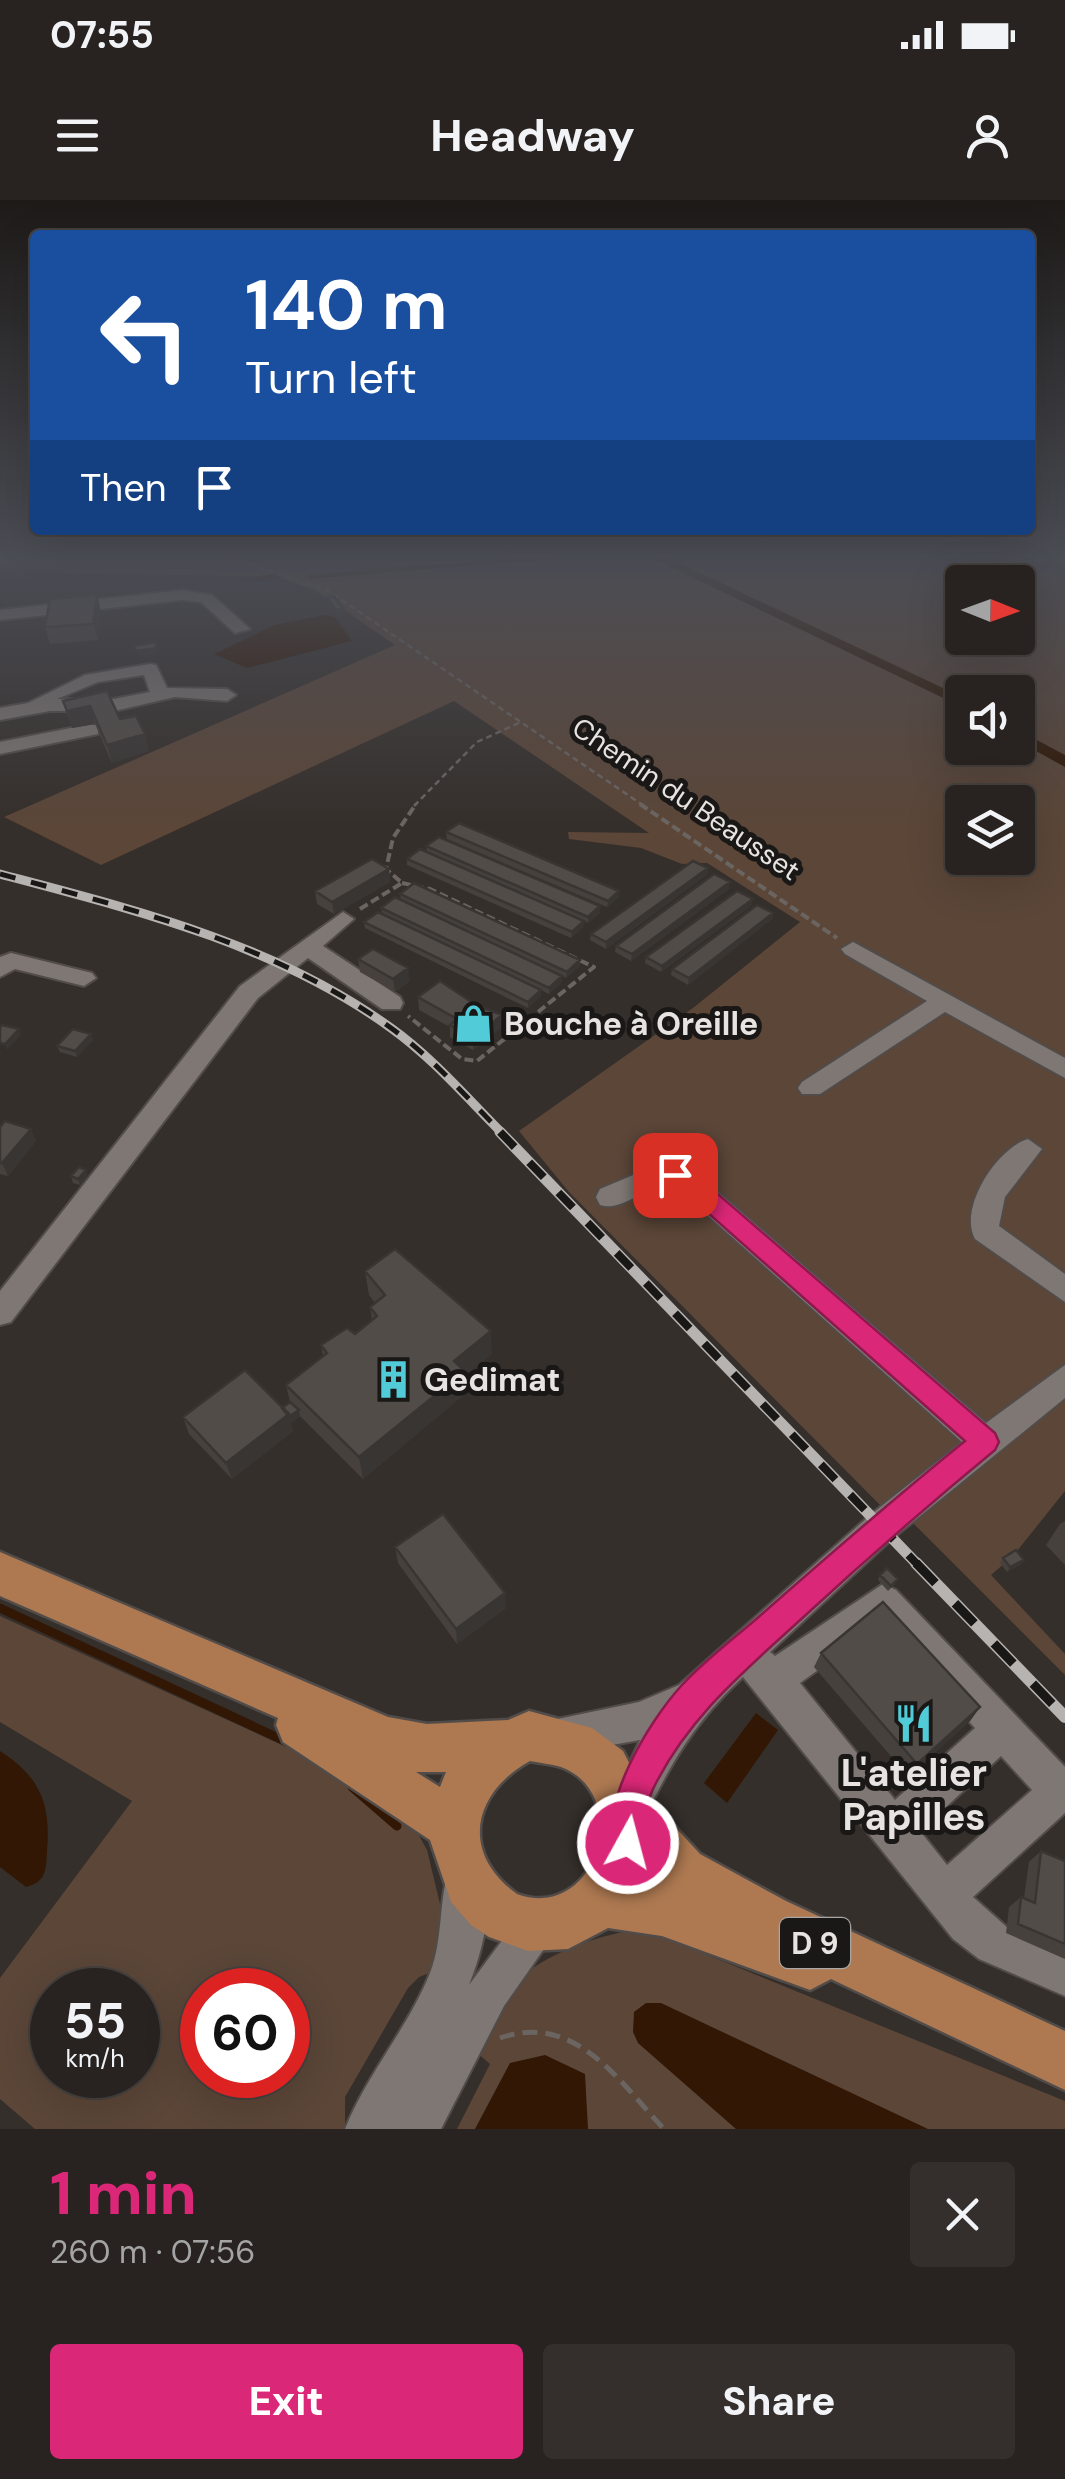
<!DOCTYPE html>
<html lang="en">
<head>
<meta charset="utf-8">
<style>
	:root { --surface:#282320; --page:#342f2d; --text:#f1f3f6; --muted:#a5a4a5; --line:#44403e; --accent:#db2777 }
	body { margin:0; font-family:"DM Sans",sans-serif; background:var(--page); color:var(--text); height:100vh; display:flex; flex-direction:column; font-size:38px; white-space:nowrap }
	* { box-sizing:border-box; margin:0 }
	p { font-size:32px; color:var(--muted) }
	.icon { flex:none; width:55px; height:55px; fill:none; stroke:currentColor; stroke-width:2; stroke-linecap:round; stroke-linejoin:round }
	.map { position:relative; height:1929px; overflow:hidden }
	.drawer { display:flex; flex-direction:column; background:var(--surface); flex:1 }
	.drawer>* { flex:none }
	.top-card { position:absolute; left:30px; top:30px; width:1005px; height:305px; border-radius:10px; box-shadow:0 10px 40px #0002,0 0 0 2px var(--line); background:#1a4fa0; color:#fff; overflow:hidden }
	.needle { width:65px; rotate:91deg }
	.controls { position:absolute; left:945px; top:365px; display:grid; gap:20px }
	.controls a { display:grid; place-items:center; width:90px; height:90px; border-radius:10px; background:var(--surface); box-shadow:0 10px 40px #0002,0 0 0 2px var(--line); font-size:50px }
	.speed { position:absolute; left:30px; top:1768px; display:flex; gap:20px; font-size:50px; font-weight:700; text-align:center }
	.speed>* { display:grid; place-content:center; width:130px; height:130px; border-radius:50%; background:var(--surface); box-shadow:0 10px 40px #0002,0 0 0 2px var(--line); line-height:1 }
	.speed small { font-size:25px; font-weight:400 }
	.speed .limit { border:15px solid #d22; background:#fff; color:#111 }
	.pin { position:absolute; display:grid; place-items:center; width:85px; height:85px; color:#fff; margin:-42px; border-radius:20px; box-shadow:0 5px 15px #0006 }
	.me { position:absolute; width:110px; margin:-55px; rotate:7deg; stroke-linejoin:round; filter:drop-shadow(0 0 8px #0008) }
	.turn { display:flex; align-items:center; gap:35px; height:210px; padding:0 50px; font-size:45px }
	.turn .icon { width:130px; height:130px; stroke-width:2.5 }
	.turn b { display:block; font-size:70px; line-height:85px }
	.then { display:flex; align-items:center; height:95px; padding:0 50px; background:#0003; gap:20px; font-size:38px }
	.round { display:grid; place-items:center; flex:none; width:105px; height:105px; border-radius:10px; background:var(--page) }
	.summary { display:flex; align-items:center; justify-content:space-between; height:170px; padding:0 50px }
	h1 { font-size:60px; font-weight:800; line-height:75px; color:var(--accent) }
	.button { display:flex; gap:20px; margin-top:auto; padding:20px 50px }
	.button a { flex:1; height:115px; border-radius:10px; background:var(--accent); color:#fff; font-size:40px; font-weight:800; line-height:115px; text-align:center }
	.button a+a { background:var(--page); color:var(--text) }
	.status { display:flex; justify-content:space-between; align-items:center; height:70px; padding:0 50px; background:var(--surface); direction:ltr }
	.status svg { height:28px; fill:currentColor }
	header { display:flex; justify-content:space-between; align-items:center; height:130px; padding:0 50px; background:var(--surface); font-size:45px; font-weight:800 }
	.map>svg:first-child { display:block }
	.green { fill:#5b4638; fill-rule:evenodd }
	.water { fill:#311704 }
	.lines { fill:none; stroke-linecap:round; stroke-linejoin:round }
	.stream-far1 { stroke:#311704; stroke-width:4 }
	.stream { stroke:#311704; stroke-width:9 }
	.canal { fill:#311704; fill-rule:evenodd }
	.minor-casing { stroke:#514c49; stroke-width:4 }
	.major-casing { stroke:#514c49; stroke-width:5 }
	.path-far2 { stroke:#6b6562; stroke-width:2.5; stroke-dasharray:6 4; stroke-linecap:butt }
	.path-far1 { stroke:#6b6562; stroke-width:4; stroke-dasharray:9 4; stroke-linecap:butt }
	.path { stroke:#6b6562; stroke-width:5; stroke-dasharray:15 8; stroke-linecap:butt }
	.minor { fill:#7e7773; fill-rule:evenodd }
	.major { fill:#ae7951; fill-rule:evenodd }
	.rail-far2-casing { stroke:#b7b3b0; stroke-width:9 }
	.rail-far1-casing { stroke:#b7b3b0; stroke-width:11 }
	.rail-casing { stroke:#b7b3b0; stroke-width:12 }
	.rail-far2 { stroke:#1a1816; stroke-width:5; stroke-dasharray:16; stroke-linecap:butt }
	.rail-far1 { stroke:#1a1816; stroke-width:8; stroke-dasharray:21; stroke-linecap:butt }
	.rail { stroke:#1a1816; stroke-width:9; stroke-dasharray:28; stroke-linecap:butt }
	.wall { fill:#47413e }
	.shaded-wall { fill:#393532 }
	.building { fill:#524c48; stroke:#393532; stroke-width:2.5 }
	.route { fill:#db2777; stroke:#8e194d; stroke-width:2.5 }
	.labels { text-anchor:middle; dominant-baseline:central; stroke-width:10; stroke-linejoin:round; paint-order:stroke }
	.far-street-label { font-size:28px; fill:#e6e3e0; stroke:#1a1816 }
	.shield { fill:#1a1816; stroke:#a9a6a3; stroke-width:2.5 }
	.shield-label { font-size:30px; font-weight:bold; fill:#e6e3e0 }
	.poi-label { font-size:32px; font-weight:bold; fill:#e6e3e0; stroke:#1a1816; text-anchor:start }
	.near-poi-label { font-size:38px; font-weight:bold; fill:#e6e3e0; stroke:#1a1816 }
</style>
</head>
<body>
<div class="status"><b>07:55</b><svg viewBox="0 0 49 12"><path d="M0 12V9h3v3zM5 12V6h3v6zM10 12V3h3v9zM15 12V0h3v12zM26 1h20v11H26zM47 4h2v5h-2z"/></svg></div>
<header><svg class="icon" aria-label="menu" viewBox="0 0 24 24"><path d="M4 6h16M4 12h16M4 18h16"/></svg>Headway<svg class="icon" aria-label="person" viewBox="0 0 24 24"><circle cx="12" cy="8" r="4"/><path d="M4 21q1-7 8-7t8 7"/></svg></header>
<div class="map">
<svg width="1065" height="1929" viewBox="0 0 1065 1929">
	<rect width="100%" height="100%" fill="#352f2b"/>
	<path class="green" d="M 0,355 L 1065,355 L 1065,1291 L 1013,1356 L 991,1375 L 1065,1454 L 1065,1475 L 907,1317 L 882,1307 L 569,992 L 519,931 L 693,808 L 800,722 L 707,663 L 682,664 L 641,648 L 569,639 L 568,632 L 649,633 L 454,501 L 101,665 L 4,617 L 395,445 L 315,390 L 277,377 L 61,373 L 0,367 ZM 962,382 L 1018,382 L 1018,438 L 962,438 ZM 962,492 L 1018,492 L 1018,548 L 962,548 ZM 962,602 L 1018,602 L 1018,658 L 962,658 Z
		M 0,1416 L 339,1571 L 406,1612 L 427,1650 L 447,1733 L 440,1769 L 419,1777 L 408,1788 L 345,1897 L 345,1929 L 35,1929 L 0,1899 L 0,1778 L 132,1601 L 0,1522 ZM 52,1790 L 138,1790 L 138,1875 L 52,1875 ZM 202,1790 L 288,1790 L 288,1875 L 202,1875 Z
		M 644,1729 L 1065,1901 L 1065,1929 L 457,1929 L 490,1864 L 475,1851 C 487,1830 498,1802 515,1783 C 542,1754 605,1732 644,1729 Z"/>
	<path class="water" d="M 324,415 L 335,417 L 352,441 L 247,468 L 214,454 L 275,425 Z
		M 756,1513 L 778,1530 L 727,1603 L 704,1583 Z
		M 0,1551 C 41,1577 51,1605 47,1651 C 46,1670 46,1682 26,1687 L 0,1667 Z
		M 646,1803 L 661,1803 L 928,1929 L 736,1929 L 638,1843 L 633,1832 L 634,1812 Z
		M 545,1855 L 585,1874 L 588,1929 L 475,1929 L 510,1863 Z"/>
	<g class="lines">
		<path class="stream-far1" d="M 310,377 L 573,355
			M 253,379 L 281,375"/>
		<path class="stream" d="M 0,1408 L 289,1543
			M 352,1587 L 397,1626"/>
		<path class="canal" d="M 646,355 L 662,355 L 962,497 L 962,507 Z
			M 1018,530 L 1065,555 L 1065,567 L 1018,541 Z"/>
		<defs>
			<path id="minor" d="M 183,390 L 212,395 L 250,429 L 235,433 L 201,402 L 183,400 L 0,420 L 0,410 Z
				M 150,464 L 156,465 L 167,488 L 227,489 L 236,495 L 227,501 L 175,497 L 114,511 L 50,511 L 0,520 L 0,508 L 28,503 L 85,475 ZM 144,475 L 150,492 L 114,499 L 57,499 L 98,482 Z
				M 91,524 L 98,526 L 98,534 L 0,554 L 0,542 Z
				M 343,712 L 354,719 L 323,746 L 400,797 L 403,803 L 400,809 L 382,809 L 308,758 L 258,798 L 11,1122 L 0,1125 L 0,1091 L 240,786 Z
				M 853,742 L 1065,858 L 1065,878 L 945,812 L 820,894 L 802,894 L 798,888 L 802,882 L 927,801 L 845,754 L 841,749 Z
				M 11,753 L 92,773 L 96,778 L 84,786 L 15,769 L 0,777 L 0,757 Z
				M 1028,939 L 1042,949 L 1005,997 L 999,1026 L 1065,1074 L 1065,1102 L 975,1039 C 958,1008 997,948 1028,939 Z
				M 657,965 L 698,975 L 986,1223 L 1065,1165 L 1065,1198 L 893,1338 L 770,1452 L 775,1456 L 883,1384 L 896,1390 L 1065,1567 L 1065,1613 L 973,1697 L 1009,1729 L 1065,1752 L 1065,1796 L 979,1759 L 953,1739 L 743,1477 C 695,1521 668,1567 641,1626 L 627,1632 L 613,1626 L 607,1612 L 640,1540 L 562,1554 L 548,1549 L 543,1535 L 548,1521 L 639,1502 L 679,1485 L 869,1316 L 962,1242 L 678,989 C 647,978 628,1013 600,1005 L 596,997 L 600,989 ZM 880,1425 L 975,1528 L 895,1600 L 800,1483 ZM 1001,1556 L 1032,1590 L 947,1665 L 920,1631 Z
				M 465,1662 L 480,1668 C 495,1705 483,1749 469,1785 L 524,1711 L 539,1705 L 554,1711 L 560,1726 L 504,1806 L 441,1929 L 345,1929 C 367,1874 408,1828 430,1773 C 444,1737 438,1698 450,1668 Z"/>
			<path id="major" d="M 0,1352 L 388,1517 L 427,1524 L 508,1520 L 529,1511 L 592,1528 L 623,1551 L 645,1594 L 700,1654 L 786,1701 L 1065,1831 L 1065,1890 L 831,1779 L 810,1790 L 662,1736 L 608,1728 L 568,1749 L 528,1751 L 489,1737 L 471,1725 L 451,1702 L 430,1640 L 283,1542 L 276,1525 L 278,1518 L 0,1396 ZM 530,1561 C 540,1563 551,1564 561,1567 C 634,1594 597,1723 517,1694 C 460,1653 472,1593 530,1561 ZM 416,1572 L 446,1572 L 440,1587 ZM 645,1672 L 653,1681 L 642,1679 Z"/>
		</defs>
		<use href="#minor" class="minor-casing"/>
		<use href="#major" class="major-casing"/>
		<path class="path-far2" d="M 220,355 L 327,390 L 644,606
			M 414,606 L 477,542 L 521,522"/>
		<path class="path-far1" d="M 640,604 L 837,738
			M 402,683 L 430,689 L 594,767 L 477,861 L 462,859 L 408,816
			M 360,709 L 402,683 L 386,669 L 393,638 L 416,604"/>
		<path class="path" d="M 500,1838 C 575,1812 618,1880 664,1929"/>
		<use href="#minor" class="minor"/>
		<use href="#major" class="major"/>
		<defs>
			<path id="rail-far2" d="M 0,674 C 136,710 275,744 391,828 C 433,858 467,898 503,934"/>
			<path id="rail-far1" d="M 500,932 L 918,1365"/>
			<path id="rail" d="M 916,1363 L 1065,1517"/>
		</defs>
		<use href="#rail-far2" class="rail-far2-casing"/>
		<use href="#rail-far1" class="rail-far1-casing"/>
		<use href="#rail" class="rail-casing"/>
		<use href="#rail-far2" class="rail-far2"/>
		<use href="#rail-far1" class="rail-far1"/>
		<use href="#rail" class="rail"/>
	</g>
	<path class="wall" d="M 97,395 L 101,412 L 98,440 L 50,444 L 45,427 Z
		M 63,501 L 120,519 L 149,551 L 112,563 L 95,524 L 72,528 Z
		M 446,632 L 619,691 L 619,697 L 607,707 L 447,639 Z
		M 426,646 L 600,713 L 588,723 L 584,721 L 583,727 L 571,738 L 407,665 L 407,659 L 427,652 Z
		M 389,669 L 390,682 L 334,714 L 317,704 L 315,691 Z
		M 708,674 L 606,749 L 590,740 L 591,734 Z
		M 729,689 L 631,761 L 615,752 L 616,746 Z
		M 400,694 L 580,760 L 579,767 L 566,778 L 401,700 Z
		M 752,705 L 661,772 L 645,763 L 646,757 Z
		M 381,708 L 562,776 L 562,782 L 549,794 L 541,790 L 541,796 L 528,808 L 365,728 L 364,722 L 382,713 Z
		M 773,713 L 772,719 L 688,785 L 671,775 L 672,769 Z
		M 358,759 L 410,781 L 395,792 L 360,772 Z
		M 418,797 L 502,827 L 473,850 L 450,837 L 450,827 L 419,810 Z
		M 93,840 L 77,857 L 60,852 L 57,846 Z
		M 0,927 L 36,941 L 8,976 L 0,974 Z
		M 71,976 L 88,976 L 80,985 L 73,983 Z
		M 365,1071 L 492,1154 L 465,1176 L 466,1193 L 363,1279 L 300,1216 L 291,1223 L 293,1231 L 232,1279 L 189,1234 L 183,1217 L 282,1208 L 290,1202 L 286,1185 L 323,1156 L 321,1145 L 355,1134 L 372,1120 L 370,1107 L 375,1103 L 369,1095 Z
		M 1065,1321 L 1065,1365 L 1046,1345 L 1060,1324 Z
		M 395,1347 L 506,1408 L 457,1444 L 398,1363 Z
		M 1003,1358 L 1024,1360 L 1020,1365 L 1007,1372 L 1000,1363 Z
		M 880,1375 L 895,1384 L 888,1391 L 878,1380 Z
		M 821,1453 L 980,1507 L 970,1521 L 908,1576 L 814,1467 Z
		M 1041,1651 L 1065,1661 L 1065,1759 L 1006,1733 L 1009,1707 L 1021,1697 L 1024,1698 L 1029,1662 Z"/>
	<path class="shaded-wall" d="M 97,395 L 101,412 L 98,440 L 93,424 Z
		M 343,409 L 343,414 L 337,415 L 336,410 Z
		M 157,448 L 159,453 L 138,457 L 136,451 Z
		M 90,506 L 95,524 L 72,528 L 67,511 Z
		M 145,534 L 149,551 L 112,563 L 107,545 Z
		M 708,668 L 708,674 L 606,749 L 606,742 Z
		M 389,669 L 390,682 L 334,714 L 332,702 Z
		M 730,682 L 729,689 L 631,761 L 632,754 Z
		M 619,691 L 619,697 L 607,707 L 608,701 Z
		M 753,699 L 752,705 L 661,772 L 662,766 Z
		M 600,706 L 600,713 L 588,723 L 588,717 Z
		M 773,713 L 772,719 L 688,785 L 689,778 Z
		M 584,721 L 583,727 L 571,738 L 572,732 Z
		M 580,760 L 579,767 L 566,778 L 567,772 Z
		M 408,768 L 410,781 L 395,792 L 393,779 Z
		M 562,776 L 562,782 L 549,794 L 549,788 Z
		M 541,790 L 541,796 L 528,808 L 528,802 Z
		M 502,815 L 502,827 L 473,850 L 473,838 Z
		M 19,829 L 21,835 L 7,850 L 5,844 Z
		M 91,834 L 93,840 L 77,857 L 75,851 Z
		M 31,929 L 36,941 L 8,976 L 2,963 Z
		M 86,970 L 88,976 L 80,985 L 78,979 Z
		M 491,1131 L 492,1154 L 465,1176 L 466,1193 L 363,1279 L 359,1257 L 454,1161 Z
		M 299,1210 L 300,1216 L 291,1223 L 293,1231 L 232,1279 L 226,1263 L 289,1214 Z
		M 1024,1360 L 1020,1365 L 1007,1372 L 1010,1367 Z
		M 505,1393 L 506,1408 L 457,1444 L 456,1429 Z
		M 980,1507 L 970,1521 L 908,1576 L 917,1564 Z"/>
	<path class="building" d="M 97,395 L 93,424 L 45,427 L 50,399 Z
		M 334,396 L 343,409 L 336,410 L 327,397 Z
		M 155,442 L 157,448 L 136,451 L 134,446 Z
		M 107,491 L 120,519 L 136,516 L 145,534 L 107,545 L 90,506 L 67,511 L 63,501 Z
		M 459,623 L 619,691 L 608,701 L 446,632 Z
		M 439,637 L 600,706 L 588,717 L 426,646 Z
		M 420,649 L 584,721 L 572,732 L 407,659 Z
		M 372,659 L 389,669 L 332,702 L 315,691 Z
		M 693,661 L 708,668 L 606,742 L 591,734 Z
		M 714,674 L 730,682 L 632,754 L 616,746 Z
		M 414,683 L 580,760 L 567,772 L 400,694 Z
		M 737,691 L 753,699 L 662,766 L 646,757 Z
		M 395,697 L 562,776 L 549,788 L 381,708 Z
		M 757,705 L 773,713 L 689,778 L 672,769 Z
		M 378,712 L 541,790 L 528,802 L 364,722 Z
		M 373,749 L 408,768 L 393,779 L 358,759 Z
		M 440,781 L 476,805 L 502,815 L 473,838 L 450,825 L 457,819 L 418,797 Z
		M 2,825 L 19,829 L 5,844 L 0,843 L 0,827 Z
		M 73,829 L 91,834 L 75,851 L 57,846 Z
		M 5,921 L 31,929 L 2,963 L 0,963 L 0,927 Z
		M 79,967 L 86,970 L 78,979 L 71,976 Z
		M 395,1049 L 491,1131 L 454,1161 L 465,1171 L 359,1257 L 286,1185 L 327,1153 L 321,1145 L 347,1128 L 355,1134 L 377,1116 L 370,1107 L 385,1095 L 365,1071 Z
		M 245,1170 L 289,1214 L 226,1263 L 183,1217 Z
		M 290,1202 L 299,1210 L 289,1217 L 282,1208 Z
		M 443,1314 L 505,1393 L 456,1429 L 395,1347 Z
		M 1016,1350 L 1024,1360 L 1010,1367 L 1003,1358 Z
		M 887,1368 L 898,1379 L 891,1386 L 880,1375 Z
		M 883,1402 L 980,1507 L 917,1564 L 821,1453 Z
		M 1041,1651 L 1065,1661 L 1065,1744 L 1018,1724 L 1021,1697 L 1035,1703 Z"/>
	<linearGradient id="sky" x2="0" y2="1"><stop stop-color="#1d1a18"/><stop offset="0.57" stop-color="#4b4d55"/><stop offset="1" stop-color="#4b4d55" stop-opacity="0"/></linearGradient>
	<rect width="1065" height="625" fill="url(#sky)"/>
	<path class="route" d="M 675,967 L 697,976 L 995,1233 L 999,1242 L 995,1250 C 927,1306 862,1363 798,1422 C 742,1473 687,1519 653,1589 C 642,1611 649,1633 640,1655 L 628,1660 L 616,1655 C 596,1607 649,1521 682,1485 C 706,1459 736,1437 762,1414 C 829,1355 896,1297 965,1241 L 680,988 L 664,975 Z"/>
	<defs>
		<symbol id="shop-bare" viewBox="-9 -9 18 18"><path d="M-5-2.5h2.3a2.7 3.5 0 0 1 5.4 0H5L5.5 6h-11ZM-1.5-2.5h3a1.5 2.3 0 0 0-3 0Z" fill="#52cbd8" stroke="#1a1816" stroke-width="2.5" paint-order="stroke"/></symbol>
		<symbol id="building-bare" viewBox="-9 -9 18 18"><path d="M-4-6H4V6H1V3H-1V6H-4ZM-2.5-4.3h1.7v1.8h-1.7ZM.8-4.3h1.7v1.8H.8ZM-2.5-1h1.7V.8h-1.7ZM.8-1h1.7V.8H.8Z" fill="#52cbd8" stroke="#1a1816" stroke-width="2.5" paint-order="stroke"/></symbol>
		<symbol id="restaurant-bare" viewBox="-9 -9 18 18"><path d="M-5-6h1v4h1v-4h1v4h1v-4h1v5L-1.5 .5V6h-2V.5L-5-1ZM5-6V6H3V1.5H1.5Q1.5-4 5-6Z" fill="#52cbd8" stroke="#1a1816" stroke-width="2.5" paint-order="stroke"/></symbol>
	</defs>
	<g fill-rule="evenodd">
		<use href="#shop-bare" x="446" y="796" width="55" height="55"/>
		<use href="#building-bare" x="366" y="1152" width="55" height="55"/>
		<use href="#restaurant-bare" x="886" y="1496" width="55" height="55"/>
	</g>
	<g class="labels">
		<g class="far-street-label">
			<text transform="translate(686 599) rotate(34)">Chemin du Beausset</text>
		</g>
		<rect class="shield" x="780" y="1718" width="70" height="50" rx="8"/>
		<g class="shield-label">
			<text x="815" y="1743">D 9</text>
		</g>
		<g class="poi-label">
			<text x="504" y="824">Bouche à Oreille</text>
			<text x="424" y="1180">Gedimat</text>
		</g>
		<g class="near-poi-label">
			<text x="914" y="1573">L'atelier<tspan x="914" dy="44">Papilles</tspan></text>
		</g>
	</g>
</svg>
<div class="controls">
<a><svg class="needle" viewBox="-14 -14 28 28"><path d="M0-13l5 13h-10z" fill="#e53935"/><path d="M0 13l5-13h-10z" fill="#a5a4a5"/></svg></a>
<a><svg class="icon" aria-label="sound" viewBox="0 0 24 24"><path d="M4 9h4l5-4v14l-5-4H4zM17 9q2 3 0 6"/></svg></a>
<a><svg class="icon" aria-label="layers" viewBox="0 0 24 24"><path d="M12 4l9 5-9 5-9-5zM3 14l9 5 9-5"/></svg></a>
</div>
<div class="speed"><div>55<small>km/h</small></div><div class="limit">60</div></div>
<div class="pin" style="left:675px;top:975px;background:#d93025"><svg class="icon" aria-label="arrive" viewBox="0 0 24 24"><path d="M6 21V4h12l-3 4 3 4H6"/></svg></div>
<svg class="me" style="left:628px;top:1643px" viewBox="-20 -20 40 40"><circle r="17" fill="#db2777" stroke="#fff" stroke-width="3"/><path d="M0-11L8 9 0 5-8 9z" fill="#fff"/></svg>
<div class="top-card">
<div class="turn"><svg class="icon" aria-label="left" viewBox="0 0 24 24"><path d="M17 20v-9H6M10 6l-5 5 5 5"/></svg><div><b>140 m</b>Turn left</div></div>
<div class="then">Then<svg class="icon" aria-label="arrive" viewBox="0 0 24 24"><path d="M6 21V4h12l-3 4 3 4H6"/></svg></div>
</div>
</div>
<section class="drawer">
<div class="summary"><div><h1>1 min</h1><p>260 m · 07:56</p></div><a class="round"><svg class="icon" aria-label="close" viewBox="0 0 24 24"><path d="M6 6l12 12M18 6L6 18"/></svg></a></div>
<div class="button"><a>Exit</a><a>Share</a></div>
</section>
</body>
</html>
